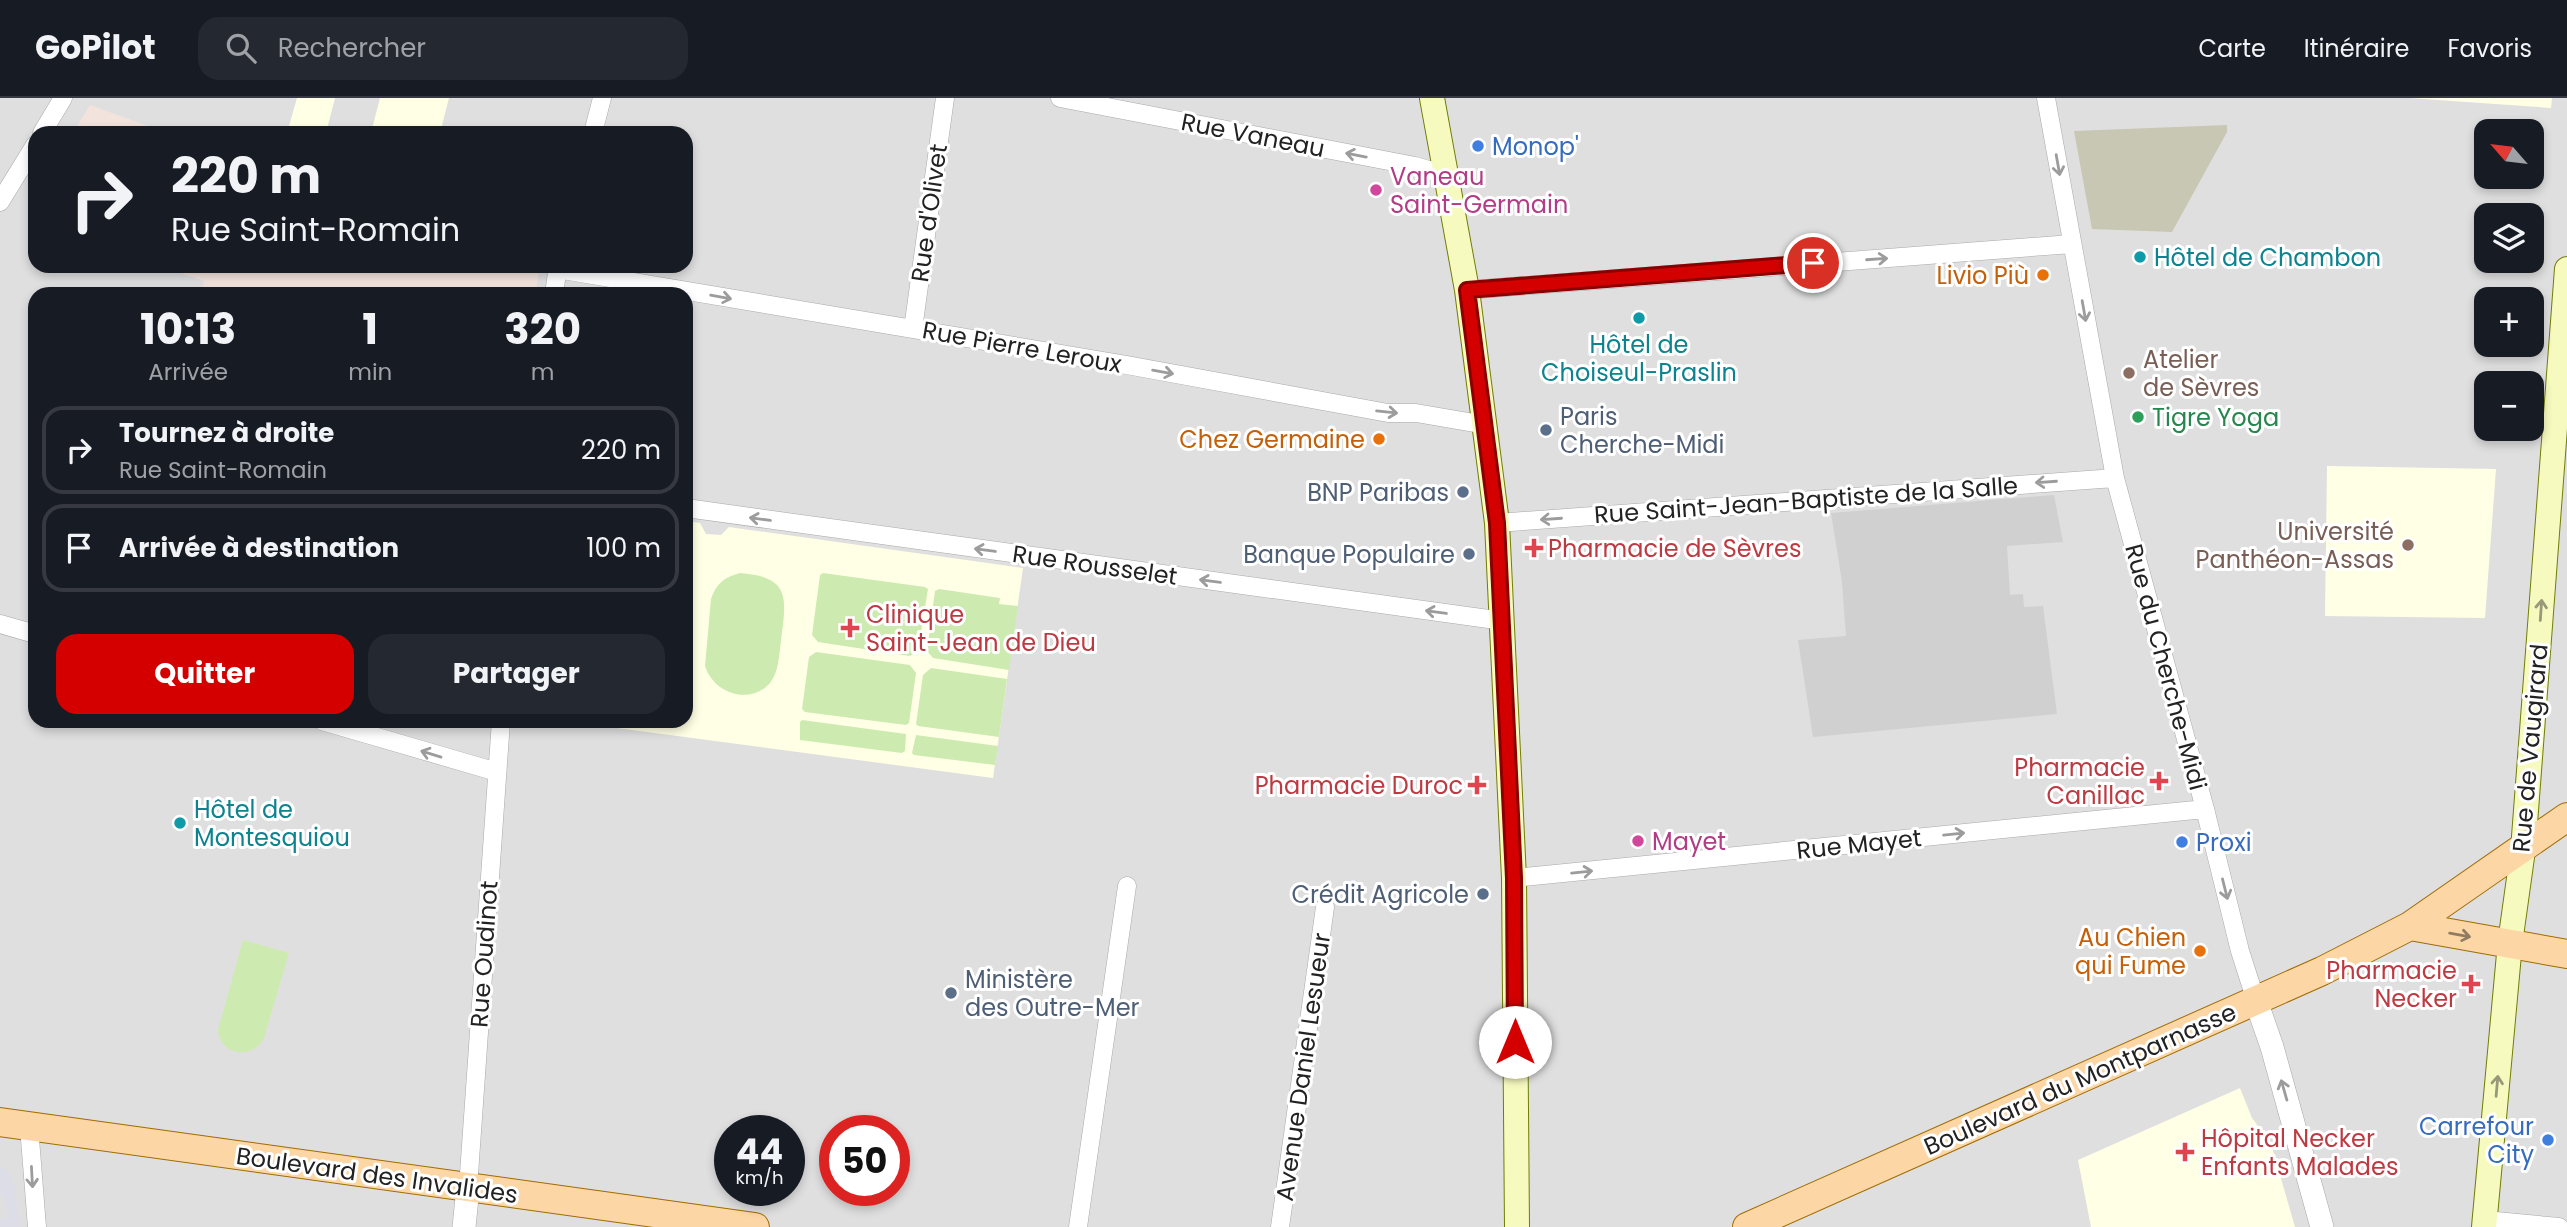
<!DOCTYPE html>
<html lang="fr">
<head>
<meta charset="utf-8">
<style>
	:root { --surface:#171b24; --page:#242831; --text:#f1f3f6; --muted:#9ea1a6; --line:#363941; --accent:#d40000 }
	body { margin:0; font-family:Poppins,sans-serif; background:var(--page); color:var(--text); height:100vh; display:flex; flex-direction:column; font-size:26px; white-space:nowrap }
	* { box-sizing:border-box; margin:0 }
	p { font-size:23px; color:var(--muted) }
	.icon { flex:none; width:38px; height:38px; fill:none; stroke:currentColor; stroke-width:2; stroke-linecap:round; stroke-linejoin:round }
	.map { position:relative; flex:1; overflow:hidden }
	.drawer { position:absolute; left:28px; top:189px; width:665px; height:441px; display:flex; flex-direction:column; background:var(--surface); border-radius:21px; box-shadow:0 4px 10px #0003 }
	.drawer>* { flex:none }
	.hud { position:absolute; left:28px; top:28px; width:665px; height:147px; border-radius:21px; box-shadow:0 4px 10px #0003; background:#171b24; color:var(--text); overflow:hidden }
	.needle { width:46px; rotate:298deg }
	.buttons { position:absolute; left:2474px; top:21px; display:grid; gap:14px }
	.buttons a { display:grid; place-items:center; width:70px; height:70px; border-radius:14px; background:var(--surface); box-shadow:0 4px 10px #0003; font-size:35px }
	.speed { position:absolute; left:714px; top:1017px; display:flex; gap:14px; font-size:35px; font-weight:700; text-align:center }
	.speed>* { display:grid; place-content:center; width:91px; height:91px; border-radius:50%; background:var(--surface); box-shadow:0 4px 10px #0003; line-height:1 }
	.speed small { font-size:18px; font-weight:400 }
	.speed .limit { border:10px solid #d22; background:#fff; color:#111 }
	.pin { position:absolute; display:grid; place-items:center; width:60px; height:60px; color:#fff; margin:-30px; border:4px solid #fff; border-radius:50%; box-shadow:0 2px 7px #0007 }
	.me { position:absolute; width:77px; margin:-38px; rotate:0deg; stroke-linejoin:round; filter:drop-shadow(0 0 5px #0008) }
	.turn { display:flex; align-items:center; gap:24px; height:147px; padding:0 28px; font-size:32px }
	.turn .icon { width:91px; height:91px; stroke-width:2.5 }
	.turn b { display:block; font-size:49px; line-height:60px }
	.eta { display:flex; justify-content:space-evenly; align-items:center; height:119px; text-align:center }
	.eta b { font-size:42px; font-weight:700; line-height:49px }
	.button { display:flex; gap:14px; margin-top:auto; padding:14px 28px }
	.button a { flex:1; height:80px; border-radius:21px; background:var(--accent); color:#fff; font-size:28px; font-weight:700; line-height:80px; text-align:center }
	.button a+a { background:var(--page); color:var(--text) }
	ul { padding:0; list-style:none }
	li { display:flex; align-items:center; gap:21px; height:88px; margin:0 14px 10px; padding:0 14px; border:4px solid var(--line); border-radius:21px }
	li div { flex:1 }
	li b { display:block; font-size:26px }
	li em { font-style:normal }
	header { display:flex; align-items:center; gap:42px; box-sizing:border-box; height:98px; padding:0 35px; background:var(--surface); border-bottom:2px solid var(--line) }
	header strong { font-size:33px }
	nav { display:flex; gap:38px; margin-inline-start:auto; font-size:24px }
	.search { width:490px; height:63px; background:var(--page); display:flex; align-items:center; gap:18px; box-sizing:border-box; padding:0 24px; border-radius:21px; color:var(--muted); font-size:26px }
	.map>svg:first-child { display:block }
	.residential { fill:#e0dfdf; fill-rule:evenodd }
	.education { fill:#ffffe5 }
	.religious { fill:#d0d0d0 }
	.military { fill:#f3e3dd }
	.construction { fill:#c7c7b4 }
	.grass { fill:#cdebb0 }
	.plaza { fill:#dddde8 }
	.lines { fill:none; stroke-linecap:round; stroke-linejoin:round }
	.minor-casing { stroke:#a9a9a9; stroke-width:19 }
	.tertiary-casing { stroke:#a9a9a9; stroke-width:24 }
	.secondary-casing { stroke:#707d05; stroke-width:26 }
	.primary-casing { stroke:#a06b00; stroke-width:30 }
	.minor { stroke:#fff; stroke-width:18 }
	.tertiary { stroke:#fff; stroke-width:23 }
	.secondary { stroke:#f7fabf; stroke-width:24 }
	.primary { stroke:#fcd6a4; stroke-width:28 }
	.oneway { stroke:#9c9c9c }
	.oneway2 { stroke:#979978 }
	.oneway3 { stroke:#8f7c63 }
	.route-casing { stroke:#8a0000; stroke-width:18 }
	.route { stroke:#d40000; stroke-width:12 }
	.shop-dot { fill:#3f7fe0; stroke:#fff; stroke-width:2.5 }
	.hotel-dot { fill:#d1479c; stroke:#fff; stroke-width:2.5 }
	.culture-dot { fill:#0f9aa8; stroke:#fff; stroke-width:2.5 }
	.food-dot { fill:#e8710a; stroke:#fff; stroke-width:2.5 }
	.education-dot { fill:#8d6e63; stroke:#fff; stroke-width:2.5 }
	.leisure-dot { fill:#2e9e5b; stroke:#fff; stroke-width:2.5 }
	.service-dot { fill:#5c6f8a; stroke:#fff; stroke-width:2.5 }
	.health-dot { fill:#e0444e; stroke:#fff; stroke-width:2.5 }
	.labels { text-anchor:middle; dominant-baseline:central; stroke-width:6; stroke-linejoin:round; paint-order:stroke }
	.street-label { font-size:24px; fill:#222; stroke:#fff }
	.shop-label { font-size:24px; fill:#366cbe; stroke:#fff; text-anchor:start }
	.hotel-label { font-size:24px; fill:#b23c85; stroke:#fff; text-anchor:start }
	.culture-label { font-size:24px; fill:#0d838f; stroke:#fff; text-anchor:start }
	.food-label { font-size:24px; fill:#c56008; stroke:#fff; text-anchor:end }
	.education-label { font-size:24px; fill:#785e54; stroke:#fff; text-anchor:start }
	.service-label { font-size:24px; fill:#4e5e75; stroke:#fff; text-anchor:end }
	.leisure-label { font-size:24px; fill:#27864d; stroke:#fff; text-anchor:start }
	.health-label { font-size:24px; fill:#be3a42; stroke:#fff; text-anchor:start }
</style>
</head>
<body>
<header>
<strong>GoPilot</strong>
<div class="search"><svg class="icon" aria-label="search" viewBox="0 0 24 24"><circle cx="10" cy="10" r="6"/><path d="M15 15l6 6"/></svg>Rechercher</div>
<nav><a>Carte</a><a>Itinéraire</a><a>Favoris</a></nav>
</header>
<div class="map">
<svg width="2567" height="1129" viewBox="0 0 2567 1129">
	<rect width="100%" height="100%" fill="#f2efe9"/>
	<path class="residential" d="M 0,0 L 2567,0 L 2567,1129 L 0,1129 ZM 2487,33 L 2532,33 L 2532,79 L 2487,79 ZM 35,35 L 686,35 L 686,168 L 35,168 ZM 2487,117 L 2532,117 L 2532,163 L 2487,163 ZM 35,196 L 686,196 L 686,623 L 35,623 ZM 2487,201 L 2532,201 L 2532,247 L 2487,247 ZM 2487,285 L 2532,285 L 2532,331 L 2487,331 ZM 730,1032 L 789,1032 L 789,1092 L 730,1092 ZM 835,1032 L 894,1032 L 894,1092 L 835,1092 Z"/>
	<path class="education" d="M 297,0 L 335,0 L 326,35 L 287,35 Z
		M 380,0 L 449,0 L 440,35 L 371,35 Z
		M 2409,0 L 2552,0 L 2551,10 Z
		M 2327,368 L 2496,371 L 2485,520 L 2325,518 Z
		M 686,423 L 700,425 L 706,436 L 721,437 L 729,429 L 1023,470 L 993,680 L 564,623 L 686,623 Z
		M 2240,990 L 2252,1020 L 2271,1046 L 2295,1129 L 2091,1129 L 2078,1062 Z"/>
	<path class="religious" d="M 2054,397 L 2063,444 L 2007,448 L 2010,497 L 2023,496 L 2024,509 L 2043,508 L 2057,616 L 1813,639 L 1798,542 L 1846,538 L 1842,484 L 1831,415 Z"/>
	<path class="military" d="M 90,7 L 167,35 L 73,35 Z
		M 160,168 L 530,168 L 539,171 L 536,196 L 200,196 L 204,183 Z"/>
	<path class="construction" d="M 2227,27 L 2227,34 L 2172,134 L 2092,131 L 2074,33 Z"/>
	<path class="grass" d="M 740,475 C 792,479 786,501 781,543 C 779,557 779,574 770,585 C 750,608 713,595 705,568 L 711,501 C 716,486 724,479 740,475 Z
		M 823,475 L 925,489 L 928,491 L 918,552 L 910,558 L 818,544 L 812,537 L 820,477 Z
		M 939,491 L 1000,500 L 999,506 L 1018,508 L 1009,572 L 933,560 L 927,553 L 935,493 Z
		M 816,554 L 910,567 L 916,575 L 909,625 L 906,627 L 805,614 L 802,611 L 809,559 Z
		M 931,570 L 1007,581 L 999,639 L 918,628 L 916,626 L 923,577 Z
		M 802,622 L 906,636 L 905,653 L 902,655 L 800,642 L 800,624 Z
		M 916,637 L 998,648 L 995,667 L 914,657 L 912,655 Z
		M 243,842 L 289,855 L 264,940 C 252,963 220,957 218,932 Z"/>
	<path class="plaza" d="M 0,1067 L 9,1076 L 15,1087 L 20,1129 L 0,1129 L 0,1121 L 8,1119 L 6,1105 L 0,1095 Z"/>
	<g class="lines">
		<defs>
			<path id="minor" d="M 1060,0 L 1415,68 L 1446,77
				M 2046,0 L 2115,380 L 2205,711 L 2240,853 L 2256,903
				M 42,35 L 63,0
				M 593,35 L 602,0
				M 0,104 L 35,47
				M 557,171 L 1127,267 L 1388,315 L 1416,315 L 1486,327
				M 1467,192 L 2072,146
				M 554,196 L 558,168
				M 913,231 L 945,0
				M 686,410 L 1503,523
				M 1497,425 L 2115,380
				M 0,526 L 35,536
				M 322,623 L 497,674
				M 1514,780 L 2205,711
				M 29,1028 L 37,1129
				M 468,1090 L 501,623
				M 2485,1122 L 2559,1129
				M 1078,1129 L 1127,788
				M 1280,1129 L 1325,809"/>
			<path id="tertiary" d="M 2256,903 L 2272,949 L 2322,1129
				M 464,1129 L 468,1090"/>
			<path id="secondary" d="M 1432,0 L 1467,192 L 1497,425 L 1514,780 L 1517,1129
				M 2484,1129 L 2510,845 L 2523,752 L 2567,171"/>
			<path id="primary" d="M 2410,828 L 2567,856
				M 0,1024 L 755,1129
				M 1747,1129 L 2322,873 L 2410,828 L 2567,719"/>
		</defs>
		<use href="#minor" class="minor-casing"/>
		<use href="#tertiary" class="tertiary-casing"/>
		<use href="#secondary" class="secondary-casing"/>
		<use href="#primary" class="primary-casing"/>
		<use href="#minor" class="minor"/>
		<use href="#tertiary" class="tertiary"/>
		<use href="#secondary" class="secondary"/>
		<use href="#primary" class="primary"/>
	</g>
	<defs><path id="oneway-shaft" d="M-6 0H5M1.5-3L5.5 0L1.5 3" fill="none" stroke-width="1.6" stroke-linecap="round" stroke-linejoin="round" transform="scale(1.75)"/></defs>
	<g class="oneway">
		<use href="#oneway-shaft" transform="translate(1356 57) rotate(-169)"/>
		<use href="#oneway-shaft" transform="translate(2058 67) rotate(80)"/>
		<use href="#oneway-shaft" transform="translate(1877 161) rotate(-4)"/>
		<use href="#oneway-shaft" transform="translate(721 199) rotate(10)"/>
		<use href="#oneway-shaft" transform="translate(2084 213) rotate(80)"/>
		<use href="#oneway-shaft" transform="translate(1163 274) rotate(10)"/>
		<use href="#oneway-shaft" transform="translate(1387 314) rotate(6)"/>
		<use href="#oneway-shaft" transform="translate(2046 384) rotate(176)"/>
		<use href="#oneway-shaft" transform="translate(760 421) rotate(-172)"/>
		<use href="#oneway-shaft" transform="translate(1551 421) rotate(176)"/>
		<use href="#oneway-shaft" transform="translate(985 452) rotate(-172)"/>
		<use href="#oneway-shaft" transform="translate(1210 483) rotate(-172)"/>
		<use href="#oneway-shaft" transform="translate(1436 514) rotate(-172)"/>
		<use href="#oneway-shaft" transform="translate(431 656) rotate(-163)"/>
		<use href="#oneway-shaft" transform="translate(1954 736) rotate(-6)"/>
		<use href="#oneway-shaft" transform="translate(1582 774) rotate(-6)"/>
		<use href="#oneway-shaft" transform="translate(2225 791) rotate(76)"/>
		<use href="#oneway-shaft" transform="translate(2284 992) rotate(-106)"/>
		<use href="#oneway-shaft" transform="translate(32 1079) rotate(87)"/>
	</g>
	<g class="oneway2">
		<use href="#oneway-shaft" transform="translate(2541 512) rotate(-86)"/>
		<use href="#oneway-shaft" transform="translate(2497 988) rotate(-85)"/>
	</g>
	<use class="oneway3" href="#oneway-shaft" transform="translate(2460 837) rotate(10)"/>
	<g class="lines">
		<defs>
			<path id="route" d="M 1515,944 L 1514,780 L 1497,425 L 1467,192 L 1813,165"/>
		</defs>
		<use href="#route" class="route-casing"/>
		<use href="#route" class="route"/>
	</g>
	<g class="shop-dot">
		<circle cx="1478" cy="48" r="7"/>
		<circle cx="2182" cy="744" r="7"/>
		<circle cx="2548" cy="1042" r="7"/>
	</g>
	<g class="hotel-dot">
		<circle cx="1376" cy="92" r="7"/>
		<circle cx="1638" cy="743" r="7"/>
	</g>
	<g class="culture-dot">
		<circle cx="2140" cy="159" r="7"/>
		<circle cx="1639" cy="220" r="7"/>
		<circle cx="180" cy="725" r="7"/>
	</g>
	<g class="food-dot">
		<circle cx="2043" cy="177" r="7"/>
		<circle cx="1379" cy="341" r="7"/>
		<circle cx="2200" cy="853" r="7"/>
	</g>
	<g class="education-dot">
		<circle cx="2129" cy="275" r="7"/>
		<circle cx="2408" cy="447" r="7"/>
	</g>
	<circle class="leisure-dot" cx="2138" cy="319" r="7"/>
	<g class="service-dot">
		<circle cx="1546" cy="332" r="7"/>
		<circle cx="1463" cy="394" r="7"/>
		<circle cx="1469" cy="456" r="7"/>
		<circle cx="1483" cy="796" r="7"/>
		<circle cx="951" cy="895" r="7"/>
	</g>
	<g class="health-dot">
		<path d="M1530.5 439.5h7v7h7v7h-7v7h-7v-7h-7v-7h7z"/>
		<path d="M846.5 519.5h7v7h7v7h-7v7h-7v-7h-7v-7h7z"/>
		<path d="M2155.5 672.5h7v7h7v7h-7v7h-7v-7h-7v-7h7z"/>
		<path d="M1473.5 676.5h7v7h7v7h-7v7h-7v-7h-7v-7h7z"/>
		<path d="M2467.5 875.5h7v7h7v7h-7v7h-7v-7h-7v-7h7z"/>
		<path d="M2181.5 1043.5h7v7h7v7h-7v7h-7v-7h-7v-7h7z"/>
	</g>
	<g class="labels">
		<g class="street-label">
			<text transform="translate(1253 37) rotate(11)">Rue Vaneau</text>
			<text transform="translate(929 115) rotate(-82)">Rue d'Olivet</text>
			<text transform="translate(1022 249) rotate(10)">Rue Pierre Leroux</text>
			<text transform="translate(1806 402) rotate(-4)">Rue Saint-Jean-Baptiste de la Salle</text>
			<text transform="translate(1095 467) rotate(8)">Rue Rousselet</text>
			<text transform="translate(2166 569) rotate(75)">Rue du Cherche-Midi</text>
			<text transform="translate(2530 650) rotate(-85)">Rue de Vaugirard</text>
			<text transform="translate(1859 746) rotate(-6)">Rue Mayet</text>
			<text transform="translate(484 856) rotate(-86)">Rue Oudinot</text>
			<text transform="translate(1303 969) rotate(-82)">Avenue Daniel Lesueur</text>
			<text transform="translate(2080 981) rotate(-24)">Boulevard du Montparnasse</text>
			<text transform="translate(377 1077) rotate(8)">Boulevard des Invalides</text>
		</g>
		<g class="shop-label">
			<text x="1492" y="48">Monop'</text>
			<text x="2196" y="744">Proxi</text>
			<text x="2534" y="1028" text-anchor="end">Carrefour<tspan x="2534" dy="28">City</tspan></text>
		</g>
		<g class="hotel-label">
			<text x="1390" y="78">Vaneau<tspan x="1390" dy="28">Saint-Germain</tspan></text>
			<text x="1652" y="743">Mayet</text>
		</g>
		<g class="culture-label">
			<text x="2154" y="159">Hôtel de Chambon</text>
			<text x="1639" y="246" text-anchor="middle">Hôtel de<tspan x="1639" dy="28">Choiseul-Praslin</tspan></text>
			<text x="194" y="711">Hôtel de<tspan x="194" dy="28">Montesquiou</tspan></text>
		</g>
		<g class="food-label">
			<text x="2029" y="177">Livio Più</text>
			<text x="1365" y="341">Chez Germaine</text>
			<text x="2186" y="839">Au Chien<tspan x="2186" dy="28">qui Fume</tspan></text>
		</g>
		<g class="education-label">
			<text x="2143" y="261">Atelier<tspan x="2143" dy="28">de Sèvres</tspan></text>
			<text x="2394" y="433" text-anchor="end">Université<tspan x="2394" dy="28">Panthéon-Assas</tspan></text>
		</g>
		<g class="service-label">
			<text x="1560" y="318" text-anchor="start">Paris<tspan x="1560" dy="28">Cherche-Midi</tspan></text>
			<text x="1449" y="394">BNP Paribas</text>
			<text x="1455" y="456">Banque Populaire</text>
			<text x="1469" y="796">Crédit Agricole</text>
			<text x="965" y="881" text-anchor="start">Ministère<tspan x="965" dy="28">des Outre-Mer</tspan></text>
		</g>
		<g class="leisure-label">
			<text x="2152" y="319">Tigre Yoga</text>
		</g>
		<g class="health-label">
			<text x="1548" y="450">Pharmacie de Sèvres</text>
			<text x="866" y="516">Clinique<tspan x="866" dy="28">Saint-Jean de Dieu</tspan></text>
			<text x="2145" y="669" text-anchor="end">Pharmacie<tspan x="2145" dy="28">Canillac</tspan></text>
			<text x="1463" y="687" text-anchor="end">Pharmacie Duroc</text>
			<text x="2457" y="872" text-anchor="end">Pharmacie<tspan x="2457" dy="28">Necker</tspan></text>
			<text x="2201" y="1040">Hôpital Necker<tspan x="2201" dy="28">Enfants Malades</tspan></text>
		</g>
	</g>
</svg>
<div class="buttons">
<a><svg class="needle" viewBox="-14 -14 28 28"><path d="M0-13l5 13h-10z" fill="#e53935"/><path d="M0 13l5-13h-10z" fill="#9ea1a6"/></svg></a>
<a><svg class="icon" aria-label="layers" viewBox="0 0 24 24"><path d="M12 4l9 5-9 5-9-5zM3 14l9 5 9-5"/></svg></a>
<a>+</a>
<a>−</a>
</div>
<div class="speed"><div>44<small>km/h</small></div><div class="limit">50</div></div>
<div class="pin" style="left:1813px;top:165px;background:#d93025"><svg class="icon" aria-label="arrive" viewBox="0 0 24 24"><path d="M6 21V4h12l-3 4 3 4H6"/></svg></div>
<svg class="me" style="left:1515px;top:944px" viewBox="-20 -20 40 40"><circle r="19" fill="#fff"/><path d="M0-13L10 11 0 6-10 11z" fill="#d40000"/></svg>
<div class="hud">
<div class="turn"><svg class="icon" aria-label="right" viewBox="0 0 24 24"><path d="M7 20v-9h11M14 6l5 5-5 5"/></svg><div><b>220 m</b>Rue Saint-Romain</div></div>
</div>
<section class="drawer">
<div class="eta">
<div><b>10:13</b><p>Arrivée</p></div>
<div><b>1</b><p>min</p></div>
<div><b>320</b><p>m</p></div>
</div>
<ul>
<li><svg class="icon" aria-label="right" viewBox="0 0 24 24"><path d="M7 20v-9h11M14 6l5 5-5 5"/></svg><div><b>Tournez à droite</b><p>Rue Saint-Romain</p></div><em>220 m</em></li>
<li><svg class="icon" aria-label="arrive" viewBox="0 0 24 24"><path d="M6 21V4h12l-3 4 3 4H6"/></svg><div><b>Arrivée à destination</b></div><em>100 m</em></li>
</ul>
<div class="button"><a>Quitter</a><a>Partager</a></div>
</section>
</div>
</body>
</html>
